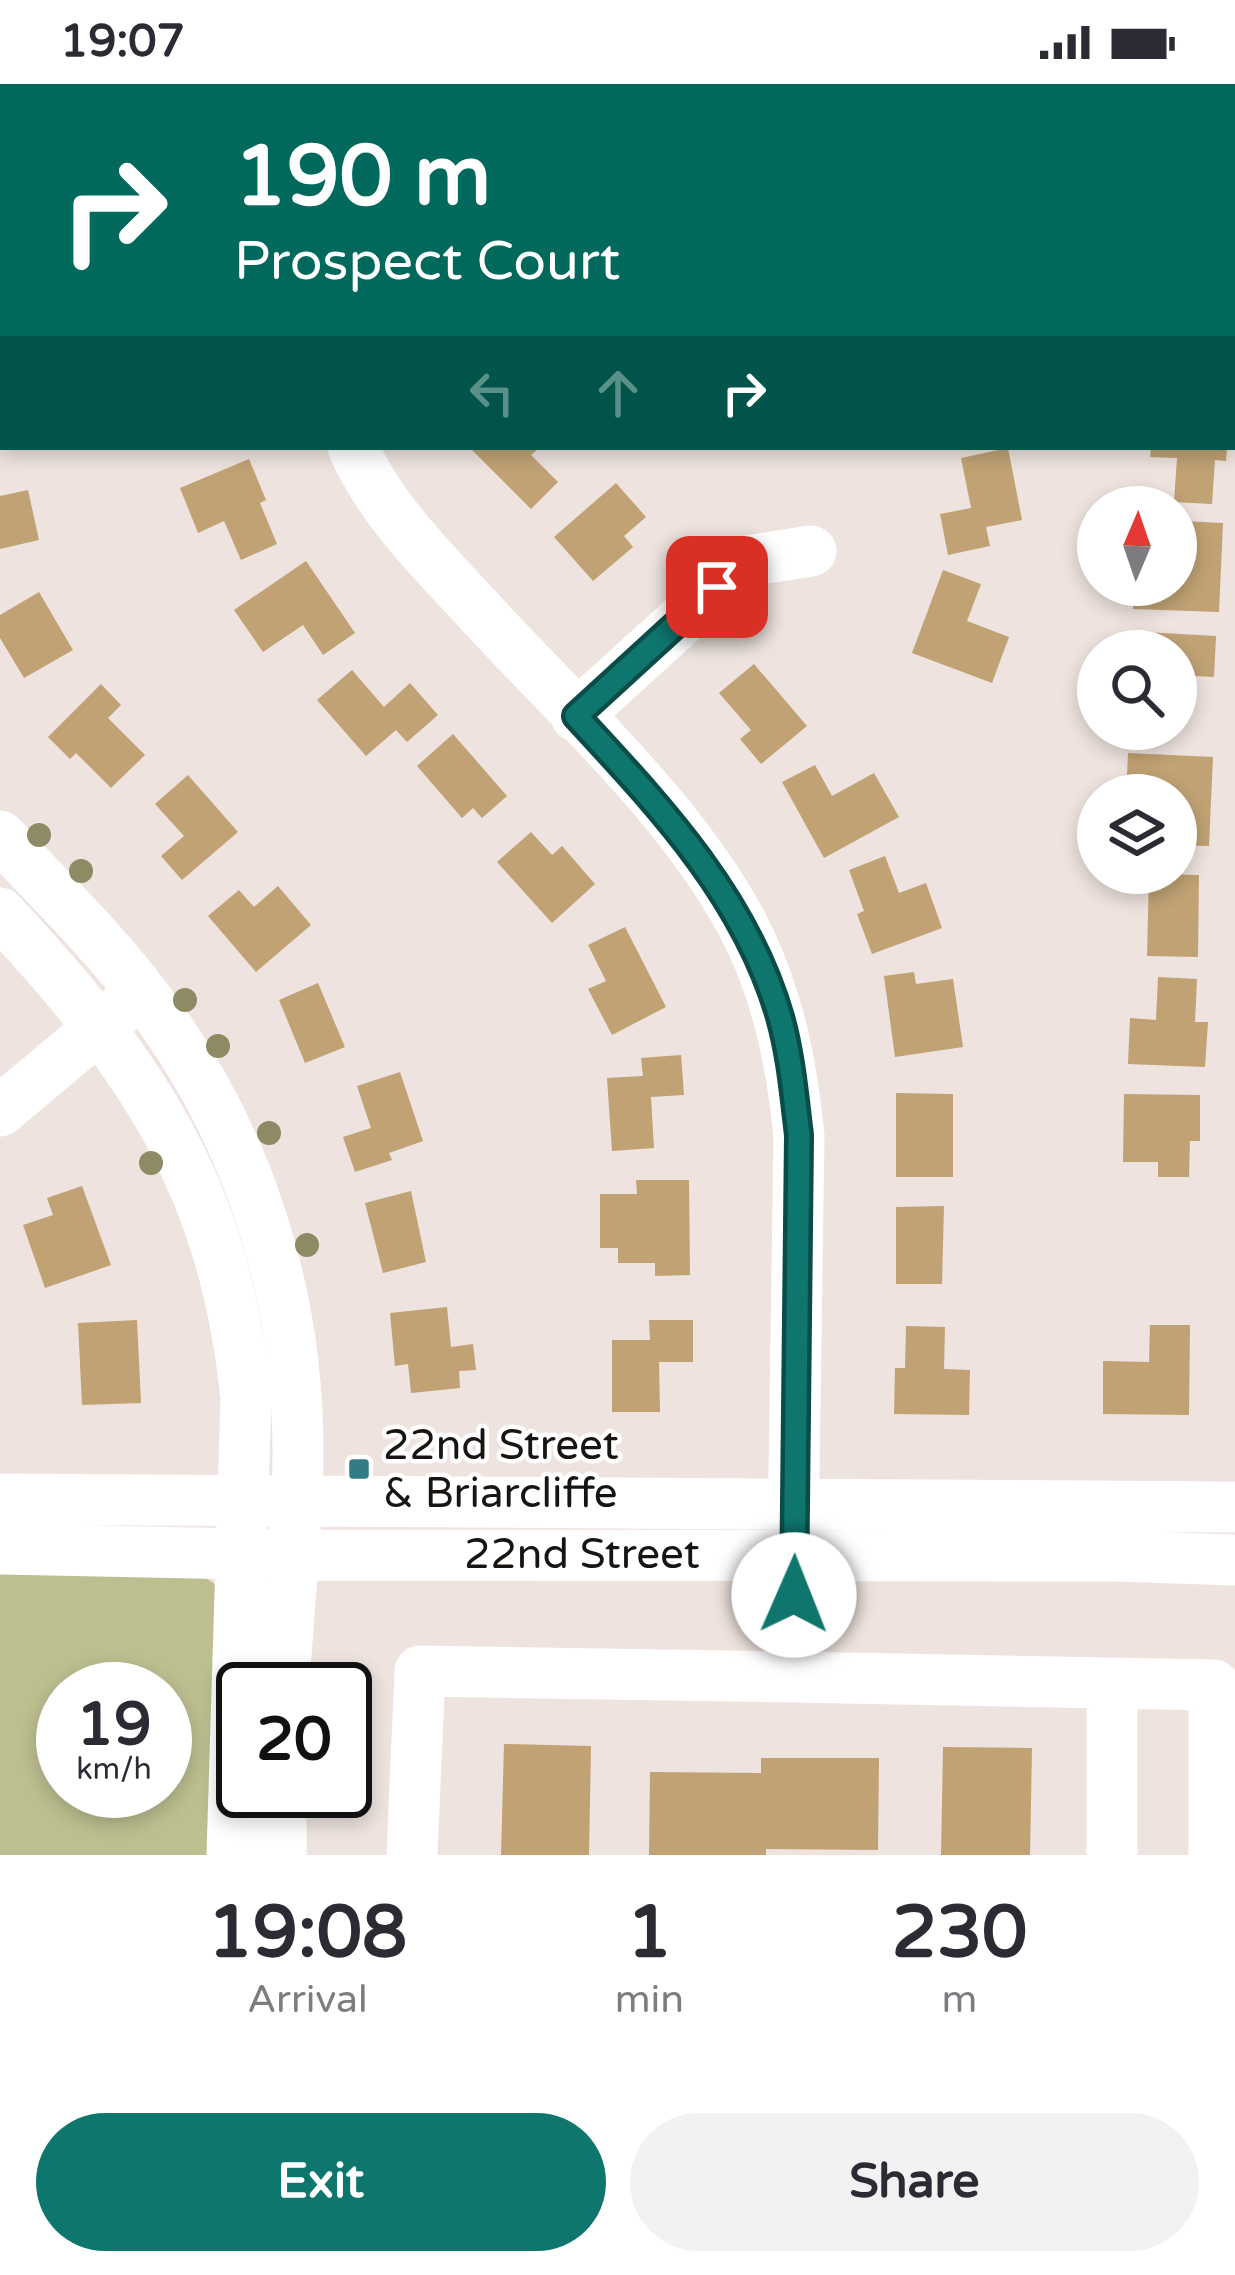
<!DOCTYPE html>
<html lang="en">
<head>
<meta charset="utf-8">
<style>
	:root { --surface:#fff; --page:#f2f2f3; --text:#2b2b33; --muted:#7c7c81; --accent:#0f766e }
	body { margin:0; font-family:"Varela Round",sans-serif; background:var(--page); color:var(--text); height:100vh; display:flex; flex-direction:column; font-size:45px; white-space:nowrap }
	* { box-sizing:border-box; margin:0 }
	p { font-size:39px; color:var(--muted) }
	.icon { flex:none; width:66px; height:66px; fill:none; stroke:currentColor; stroke-width:2; stroke-linecap:round; stroke-linejoin:round }
	.map { position:relative; height:1771px; overflow:hidden }
	.sheet { display:flex; flex-direction:column; background:var(--surface); flex:1 }
	.sheet>* { flex:none }
	.top-card { position:absolute; left:0px; top:0px; width:1236px; height:366px; box-shadow:0 6px 18px #0003; background:#00695c; color:#fff; overflow:hidden }
	.needle { width:78px; rotate:2deg }
	.fabs { position:absolute; left:1077px; top:402px; display:grid; gap:24px }
	.fabs a { display:grid; place-items:center; width:120px; height:120px; border-radius:50%; background:var(--surface); box-shadow:0 6px 18px #0003; font-size:60px }
	.speed { position:absolute; left:36px; top:1578px; display:flex; gap:24px; font-size:60px; font-weight:700; text-align:center }
	.speed>* { display:grid; place-content:center; width:156px; height:156px; border-radius:50%; background:var(--surface); box-shadow:0 6px 18px #0003; line-height:1 }
	.speed small { font-size:30px; font-weight:400 }
	.speed .limit { border:6px solid #111; border-radius:18px; background:#fff; color:#111 }
	.pin { position:absolute; display:grid; place-items:center; width:102px; height:102px; color:#fff; margin:-51px; border-radius:24px; box-shadow:0 6px 18px #0006 }
	.me { position:absolute; width:132px; margin:-66px; rotate:1deg; stroke-linejoin:round; filter:drop-shadow(0 0 9px #0008) }
	.turn { display:flex; align-items:center; gap:42px; height:252px; padding:0 36px; font-size:54px }
	.turn .icon { width:156px; height:156px; stroke-width:2.5 }
	.turn b { display:block; font-size:84px; line-height:102px }
	.lanes { display:flex; align-items:center; height:114px; padding:0 36px; background:#0003; justify-content:center; gap:60px; direction:ltr }
	.lanes .off { opacity:.35 }
	.eta { display:flex; justify-content:space-evenly; align-items:center; height:204px; text-align:center }
	.eta b { font-size:72px; font-weight:800; line-height:84px }
	.action { display:flex; gap:24px; margin-top:auto; padding:24px 36px }
	.action a { flex:1; height:138px; border-radius:72px; background:var(--accent); color:#fff; font-size:48px; font-weight:800; line-height:138px; text-align:center }
	.action a+a { background:var(--page); color:var(--text) }
	.status { display:flex; justify-content:space-between; align-items:center; height:84px; padding:0 60px; background:var(--surface); direction:ltr }
	.status svg { height:33px; fill:currentColor }
	.map>svg:first-child { display:block }
	.green { fill:#bdbf90; fill-rule:evenodd }
	.building { fill:#c0a274 }
	.lines { fill:none; stroke-linecap:round; stroke-linejoin:round }
	.minor { stroke:#fff; stroke-width:51 }
	.tree { fill:#8e8a64 }
	.route-casing { stroke:#0a4d48; stroke-width:30 }
	.route { stroke:#0f766e; stroke-width:21 }
	.poi-dot { fill:#347c85; stroke:#fff; stroke-width:4.5 }
	.labels { text-anchor:middle; dominant-baseline:central; stroke-width:9; stroke-linejoin:round; paint-order:stroke }
	.poi-label { font-size:42px; fill:#171412; stroke:#fff; text-anchor:start }
	.street-label { font-size:42px; fill:#171412; stroke:#fff }
</style>
</head>
<body>
<div class="status"><b>19:07</b><svg viewBox="0 0 49 12"><path d="M0 12V9h3v3zM5 12V6h3v6zM10 12V3h3v9zM15 12V0h3v12zM26 1h20v11H26zM47 4h2v5h-2z"/></svg></div>
<div class="map">
<svg width="1235" height="1771" viewBox="0 0 1235 1771">
	<rect width="100%" height="100%" fill="#eee3de"/>
	<path class="green" d="M 0,1488 L 204,1493 L 221,1504 L 218,1771 L 0,1771 ZM 63,1605 L 165,1605 L 165,1707 L 63,1707 Z"/>
	<path class="building" d="M 469,363 L 540,363 L 531,371 L 558,398 L 531,425 Z
		M 1151,363 L 1227,363 L 1226,377 L 1215,376 L 1212,420 L 1174,418 L 1177,374 L 1150,373 Z
		M 1008,364 L 1022,436 L 986,443 L 990,462 L 948,471 L 940,430 L 971,424 L 961,374 Z
		M 249,375 L 266,416 L 260,419 L 277,460 L 241,476 L 224,437 L 198,449 L 180,404 Z
		M 616,399 L 646,433 L 624,452 L 633,463 L 593,497 L 554,453 Z
		M 28,406 L 39,456 L 0,465 L 0,412 Z
		M 1182,437 L 1223,439 L 1219,528 L 1133,525 L 1134,501 L 1176,501 Z
		M 306,477 L 355,549 L 323,571 L 303,541 L 263,568 L 234,526 Z
		M 943,486 L 981,500 L 967,537 L 1009,553 L 992,599 L 912,569 Z
		M 39,508 L 73,566 L 24,594 L 0,554 L 0,531 Z
		M 1127,547 L 1216,552 L 1214,593 L 1176,591 L 1176,567 L 1126,567 Z
		M 754,580 L 807,642 L 761,680 L 740,655 L 751,646 L 719,609 Z
		M 352,586 L 384,623 L 410,599 L 438,631 L 407,658 L 396,646 L 366,672 L 317,616 Z
		M 101,600 L 121,621 L 108,634 L 145,671 L 111,704 L 76,669 L 70,675 L 48,653 Z
		M 453,650 L 507,712 L 482,734 L 473,724 L 462,734 L 417,682 Z
		M 1128,669 L 1213,673 L 1209,762 L 1176,761 L 1176,711 L 1126,711 Z
		M 815,681 L 832,712 L 874,689 L 899,733 L 824,774 L 782,698 Z
		M 188,691 L 238,748 L 182,796 L 161,772 L 184,752 L 155,720 Z
		M 531,748 L 552,771 L 562,762 L 595,800 L 552,839 L 497,778 Z
		M 885,772 L 899,809 L 926,799 L 942,844 L 872,870 L 857,830 L 864,827 L 849,786 Z
		M 1149,790 L 1199,791 L 1198,873 L 1147,872 Z
		M 278,802 L 311,841 L 256,888 L 208,832 L 239,806 L 254,823 Z
		M 625,843 L 666,923 L 612,951 L 588,905 L 606,897 L 588,861 Z
		M 914,888 L 916,900 L 953,895 L 963,963 L 895,973 L 884,892 Z
		M 1158,893 L 1197,895 L 1195,938 L 1208,938 L 1205,983 L 1128,980 L 1130,934 L 1156,936 Z
		M 318,899 L 345,963 L 305,979 L 279,916 Z
		M 681,971 L 684,1011 L 651,1013 L 654,1064 L 612,1067 L 607,994 L 643,992 L 641,974 Z
		M 400,988 L 423,1057 L 389,1069 L 392,1076 L 355,1088 L 343,1053 L 371,1044 L 357,1002 Z
		M 896,1009 L 953,1010 L 953,1093 L 896,1093 Z
		M 1124,1010 L 1200,1011 L 1200,1057 L 1190,1057 L 1189,1093 L 1158,1093 L 1158,1078 L 1123,1078 Z
		M 636,1096 L 689,1096 L 690,1191 L 655,1192 L 655,1179 L 618,1179 L 618,1164 L 600,1164 L 600,1110 L 637,1110 Z
		M 82,1102 L 111,1181 L 45,1204 L 23,1141 L 53,1131 L 47,1114 Z
		M 411,1107 L 426,1178 L 383,1189 L 365,1119 Z
		M 944,1122 L 942,1200 L 896,1200 L 896,1123 Z
		M 447,1223 L 451,1263 L 473,1260 L 476,1286 L 459,1287 L 460,1304 L 411,1309 L 408,1280 L 395,1282 L 390,1229 Z
		M 137,1236 L 141,1319 L 82,1321 L 78,1239 Z
		M 649,1236 L 693,1236 L 693,1278 L 659,1278 L 660,1328 L 612,1328 L 612,1256 L 650,1256 Z
		M 1150,1241 L 1190,1241 L 1189,1331 L 1103,1330 L 1103,1277 L 1149,1278 Z
		M 906,1242 L 945,1243 L 944,1285 L 970,1286 L 969,1331 L 894,1330 L 895,1284 L 905,1284 Z
		M 504,1660 L 591,1662 L 589,1771 L 501,1771 Z
		M 943,1663 L 1032,1664 L 1030,1771 L 941,1771 Z
		M 761,1674 L 879,1674 L 878,1766 L 766,1765 L 766,1771 L 649,1771 L 650,1688 L 761,1689 Z"/>
	<g class="lines">
		<path class="minor" d="M 327,3 L 327,0
			M 353,363 C 380,426 435,479 480,528 C 571,627 694,737 751,858 C 780,920 792,984 799,1051 L 791,1593 L 420,1587 L 412,1771
			M 576,632 L 747,477 L 811,467
			M 0,752 C 45,801 95,849 136,901 C 242,1035 298,1197 298,1367 C 298,1446 288,1526 284,1605
			M 0,829 C 143,983 224,1100 246,1314 L 232,1771
			M 0,1027 L 124,923
			M 0,1415 L 1235,1423
			M 0,1465 L 292,1471 L 1115,1472 L 1235,1476
			M 791,1593 L 1214,1601 L 1214,1771
			M 1112,1599 L 1112,1771
			M 281,1771 L 281,1707"/>
	</g>
	<g class="tree">
		<circle cx="39" cy="751" r="12"/>
		<circle cx="81" cy="787" r="12"/>
		<circle cx="185" cy="916" r="12"/>
		<circle cx="218" cy="962" r="12"/>
		<circle cx="269" cy="1049" r="12"/>
		<circle cx="151" cy="1079" r="12"/>
		<circle cx="307" cy="1161" r="12"/>
	</g>
	<g class="lines">
		<defs>
			<path id="route" d="M 717,503 L 576,632 C 659,722 745,812 780,933 C 791,972 794,1011 799,1051 L 794,1511"/>
		</defs>
		<use href="#route" class="route-casing"/>
		<use href="#route" class="route"/>
	</g>
	<rect class="poi-dot" x="347" y="1373" width="24" height="24" rx="6"/>
	<g class="labels">
		<g class="poi-label">
			<text x="383" y="1361">22nd Street<tspan x="383" dy="48">&amp; Briarcliffe</tspan></text>
		</g>
		<g class="street-label">
			<text x="582" y="1470">22nd Street</text>
		</g>
	</g>
</svg>
<div class="fabs">
<a><svg class="needle" viewBox="-14 -14 28 28"><path d="M0-13l5 13h-10z" fill="#e53935"/><path d="M0 13l5-13h-10z" fill="#7c7c81"/></svg></a>
<a><svg class="icon" aria-label="search" viewBox="0 0 24 24"><circle cx="10" cy="10" r="6"/><path d="M15 15l6 6"/></svg></a>
<a><svg class="icon" aria-label="layers" viewBox="0 0 24 24"><path d="M12 4l9 5-9 5-9-5zM3 14l9 5 9-5"/></svg></a>
</div>
<div class="speed"><div>19<small>km/h</small></div><div class="limit">20</div></div>
<div class="pin" style="left:717px;top:503px;background:#d93025"><svg class="icon" aria-label="arrive" viewBox="0 0 24 24"><path d="M6 21V4h12l-3 4 3 4H6"/></svg></div>
<svg class="me" style="left:794px;top:1511px" viewBox="-20 -20 40 40"><circle r="19" fill="#fff"/><path d="M0-13L10 11 0 6-10 11z" fill="#0f766e"/></svg>
<div class="top-card">
<div class="turn"><svg class="icon" aria-label="right" viewBox="0 0 24 24"><path d="M7 20v-9h11M14 6l5 5-5 5"/></svg><div><b>190 m</b>Prospect Court</div></div>
<div class="lanes"><svg class="icon off" aria-label="left" viewBox="0 0 24 24"><path d="M17 20v-9H6M10 6l-5 5 5 5"/></svg><svg class="icon off" aria-label="ahead" viewBox="0 0 24 24"><path d="M12 20V5M6 11l6-6 6 6"/></svg><svg class="icon" aria-label="right" viewBox="0 0 24 24"><path d="M7 20v-9h11M14 6l5 5-5 5"/></svg></div>
</div>
</div>
<section class="sheet">
<div class="eta">
<div><b>19:08</b><p>Arrival</p></div>
<div><b>1</b><p>min</p></div>
<div><b>230</b><p>m</p></div>
</div>
<div class="action"><a>Exit</a><a>Share</a></div>
</section>
</body>
</html>
